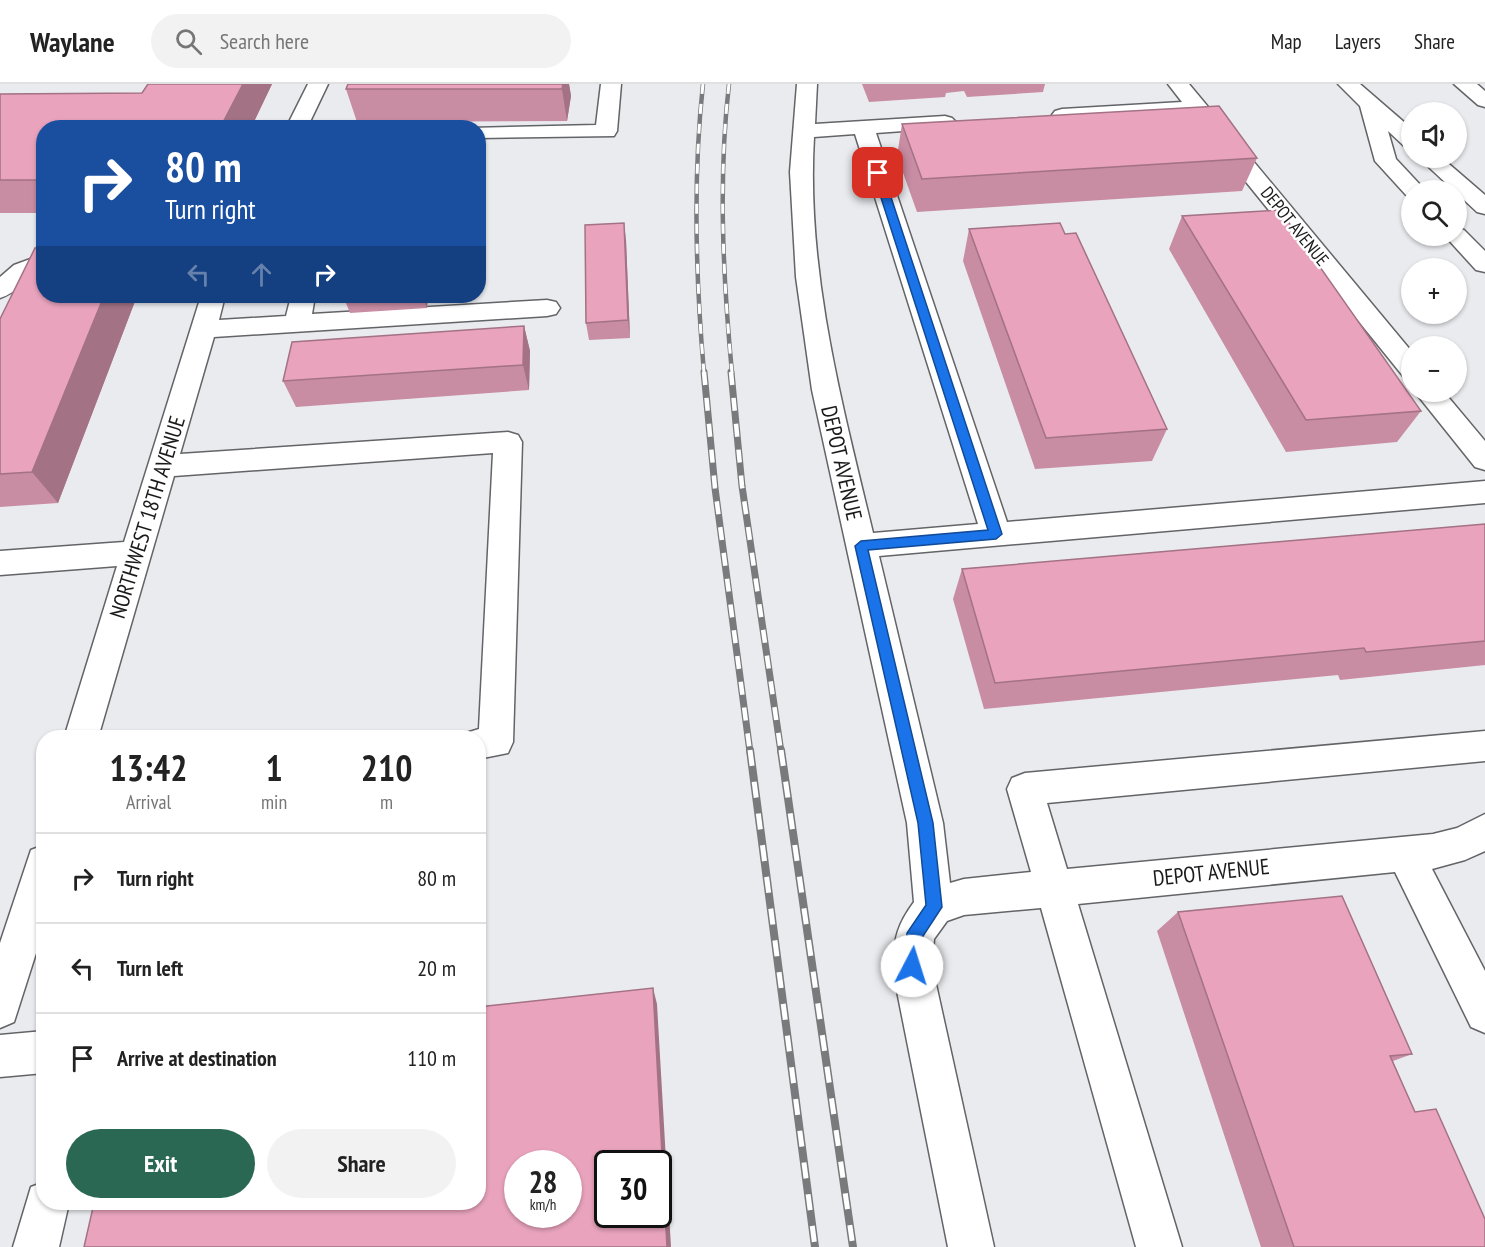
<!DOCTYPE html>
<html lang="en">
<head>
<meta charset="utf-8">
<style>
	:root { --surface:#fff; --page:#f2f2f2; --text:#222; --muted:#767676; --line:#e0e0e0; --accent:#2b6853 }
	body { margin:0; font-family:"PT Sans Narrow",sans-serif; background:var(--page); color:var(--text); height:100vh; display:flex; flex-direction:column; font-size:22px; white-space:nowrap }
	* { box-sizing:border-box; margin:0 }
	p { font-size:20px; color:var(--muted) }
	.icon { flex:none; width:33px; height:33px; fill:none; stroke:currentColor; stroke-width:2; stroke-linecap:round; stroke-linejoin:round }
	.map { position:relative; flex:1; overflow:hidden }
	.drawer { position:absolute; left:36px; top:646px; width:450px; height:480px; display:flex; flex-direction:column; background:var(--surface); border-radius:24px; box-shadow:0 2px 4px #0004 }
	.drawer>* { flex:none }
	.banner { position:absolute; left:36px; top:36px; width:450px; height:183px; border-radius:24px; box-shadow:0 2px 4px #0004; background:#1a4fa0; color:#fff; overflow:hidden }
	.fabs { position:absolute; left:1401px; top:18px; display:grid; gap:12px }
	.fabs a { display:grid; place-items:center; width:66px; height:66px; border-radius:50%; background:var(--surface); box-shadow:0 2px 4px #0004; font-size:30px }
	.speed { position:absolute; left:504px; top:1066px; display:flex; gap:12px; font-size:30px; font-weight:700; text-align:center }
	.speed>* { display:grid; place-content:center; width:78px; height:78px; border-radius:50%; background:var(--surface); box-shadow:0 2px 4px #0004; line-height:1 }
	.speed small { font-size:15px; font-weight:400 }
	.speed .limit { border:3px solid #111; border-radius:9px; background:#fff; color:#111 }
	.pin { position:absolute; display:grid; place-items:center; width:51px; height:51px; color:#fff; margin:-26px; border-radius:12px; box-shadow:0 3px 9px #0006 }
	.me { position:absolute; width:66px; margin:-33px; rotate:5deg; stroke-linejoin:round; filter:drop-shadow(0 0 4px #0008) }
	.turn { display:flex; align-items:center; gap:21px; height:126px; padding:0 30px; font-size:27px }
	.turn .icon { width:78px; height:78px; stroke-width:2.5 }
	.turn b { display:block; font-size:42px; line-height:51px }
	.lanes { display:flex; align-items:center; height:57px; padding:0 30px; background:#0003; justify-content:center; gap:30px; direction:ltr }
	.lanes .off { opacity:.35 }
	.eta { display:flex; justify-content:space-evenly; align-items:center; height:102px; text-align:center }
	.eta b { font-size:36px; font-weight:700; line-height:42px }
	.cta { display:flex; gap:12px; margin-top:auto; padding:12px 30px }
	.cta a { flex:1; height:69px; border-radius:36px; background:var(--accent); color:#fff; font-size:24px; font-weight:700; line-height:69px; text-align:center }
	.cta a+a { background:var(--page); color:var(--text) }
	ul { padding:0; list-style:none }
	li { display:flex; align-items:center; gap:18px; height:90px; padding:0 30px; border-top:2px solid var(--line) }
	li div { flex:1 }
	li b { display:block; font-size:22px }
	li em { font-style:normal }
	header { display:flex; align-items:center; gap:36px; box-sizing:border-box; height:84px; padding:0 30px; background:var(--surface); border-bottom:2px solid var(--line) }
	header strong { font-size:28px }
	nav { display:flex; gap:33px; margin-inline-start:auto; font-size:21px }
	.search { width:420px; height:54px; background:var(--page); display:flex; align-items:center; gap:15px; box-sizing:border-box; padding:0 21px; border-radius:33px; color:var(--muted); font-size:22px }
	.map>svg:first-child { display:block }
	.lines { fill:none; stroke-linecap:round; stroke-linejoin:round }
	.minor-casing { stroke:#636467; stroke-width:3 }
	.highway-casing { stroke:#636467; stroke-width:3 }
	.minor { fill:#fff; fill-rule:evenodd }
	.highway { fill:#fff; fill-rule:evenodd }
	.rail-far2-casing { stroke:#797a7c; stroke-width:4.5 }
	.rail-far1-casing { stroke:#797a7c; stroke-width:7 }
	.rail-casing { stroke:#797a7c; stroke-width:8 }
	.rail-far2 { stroke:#fff; stroke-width:3; stroke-dasharray:10; stroke-linecap:butt }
	.rail-far1 { stroke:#fff; stroke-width:4.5; stroke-dasharray:13; stroke-linecap:butt }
	.rail { stroke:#fff; stroke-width:5; stroke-dasharray:16; stroke-linecap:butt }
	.wall { fill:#c88ca3 }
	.shaded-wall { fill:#a37284 }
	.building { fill:#e9a3bd; stroke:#a37284; stroke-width:1.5; fill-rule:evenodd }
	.route { fill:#1a73e8; stroke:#114b97; stroke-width:1.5 }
	.labels { text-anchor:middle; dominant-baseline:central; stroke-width:5; stroke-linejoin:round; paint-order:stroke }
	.far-street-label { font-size:18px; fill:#1a1a1b; stroke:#fff }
	.street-label { font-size:22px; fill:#1a1a1b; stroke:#fff }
</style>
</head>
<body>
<header>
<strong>Waylane</strong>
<div class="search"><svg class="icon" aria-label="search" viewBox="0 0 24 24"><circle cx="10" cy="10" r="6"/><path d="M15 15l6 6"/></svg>Search here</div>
<nav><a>Map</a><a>Layers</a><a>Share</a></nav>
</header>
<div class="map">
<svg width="1485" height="1163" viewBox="0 0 1485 1163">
	<rect width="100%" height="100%" fill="#eaebef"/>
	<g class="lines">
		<defs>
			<path id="minor" d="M 308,0 L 328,0 L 307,44 L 286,44 Z
				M 601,0 L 621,0 L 617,47 L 614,52 L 478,54 L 478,44 L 470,44 L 596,41 Z
				M 797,0 L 817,0 L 815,40 L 945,32 L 952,34 L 956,38 L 952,42 L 945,44 L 876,49 L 1007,438 L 1485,397 L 1485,419 L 879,472 L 943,739 L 950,799 L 964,795 L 1031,788 L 1007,705 L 1012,694 L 1025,689 L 1485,647 L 1485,677 L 1047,719 L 1067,785 L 1433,750 L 1457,744 L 1485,730 L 1485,767 L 1465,776 L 1432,785 L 1485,887 L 1485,949 L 1471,943 L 1395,788 L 1078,820 L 1182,1163 L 1136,1163 L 1041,824 L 964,831 L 947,837 L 934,855 L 932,882 L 994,1163 L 948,1163 L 892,882 C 895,853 897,841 914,818 L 907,739 L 812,306 L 796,193 L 790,88 ZM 855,50 L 978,440 L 873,449 C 842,320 806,187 814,53 Z
				M 1168,0 L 1189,0 L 1412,268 L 1412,295 L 1403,292 L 1191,30 L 1062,37 L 1055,35 L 1052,31 L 1055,27 L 1062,25 L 1182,18 Z
				M 44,170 L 44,186 C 27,193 17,209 0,214 L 0,193 L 14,181 Z
				M 201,212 L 225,212 L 219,236 L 286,232 L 291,212 L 315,212 L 312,230 L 547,216 L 556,218 L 560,224 L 556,230 L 547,232 L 214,253 L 180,370 L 508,348 L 518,351 L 522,358 L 513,658 L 508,669 L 478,675 L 478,654 L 463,654 L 466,649 L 479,645 L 493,369 L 174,392 L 98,654 L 64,654 L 117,482 L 0,491 L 0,467 L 124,458 Z
				M 1415,308 L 1444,308 L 1485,357 L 1485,386 L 1475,383 Z
				M 44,761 L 44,844 L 14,938 L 0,944 L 0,859 L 31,766 Z
				M 44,947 L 44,989 L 0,993 L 0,951 Z
				M 44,1098 L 44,1119 L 69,1119 L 59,1163 L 13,1163 L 31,1103 Z"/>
			<path id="highway" d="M 1338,0 L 1360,0 L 1412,45 L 1412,63 L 1404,62 L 1388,47 L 1396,75 L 1425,106 L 1412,106 L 1412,112 L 1406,111 L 1375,77 L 1360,22 Z
				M 1454,0 L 1477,0 L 1485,7 L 1485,23 L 1478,21 Z
				M 1419,74 L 1442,74 L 1485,111 L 1485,130 L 1477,128 Z
				M 1456,144 L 1464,146 L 1485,167 L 1485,188 L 1476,186 L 1445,152 L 1456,152 Z"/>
		</defs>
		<use href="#minor" class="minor-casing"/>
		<use href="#highway" class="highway-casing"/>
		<use href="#minor" class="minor"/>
		<use href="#highway" class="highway"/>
		<defs>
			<path id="rail-far2" d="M 703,0 C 693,91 696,198 704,289
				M 729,0 C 718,95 723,194 732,289"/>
			<path id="rail-far1" d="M 704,288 L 715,404 L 750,668
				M 731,288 L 742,402 L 781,668"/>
			<path id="rail" d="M 750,666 L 815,1163
				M 781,666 L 853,1163"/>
		</defs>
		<use href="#rail-far2" class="rail-far2-casing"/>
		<use href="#rail-far1" class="rail-far1-casing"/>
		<use href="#rail" class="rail-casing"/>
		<use href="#rail-far2" class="rail-far2"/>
		<use href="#rail-far1" class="rail-far1"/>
		<use href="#rail" class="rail"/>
	</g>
	<path class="wall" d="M 272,0 L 251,44 L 44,44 L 44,129 L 0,129 L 0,10 L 142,9 Z
		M 348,0 L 569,0 L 571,12 L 567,37 L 357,38 L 346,5 Z
		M 862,0 L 1045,0 L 1043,8 L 967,13 L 964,7 L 946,9 L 945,13 L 869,18 Z
		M 902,40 L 1257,74 L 1242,107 L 917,128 L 897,72 Z
		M 1182,132 L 1421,327 L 1397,358 L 1286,368 L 1169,165 Z
		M 969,145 L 1065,150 L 1167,345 L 1152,377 L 1035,385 L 963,177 Z
		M 626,156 L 630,254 L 589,256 L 586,239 Z
		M 44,212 L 137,212 L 58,419 L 0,423 L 0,235 Z
		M 343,212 L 428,212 L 427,224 L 350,229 Z
		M 524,242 L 530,267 L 529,306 L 296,323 L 283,297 Z
		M 1485,440 L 1485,581 L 1340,596 L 1338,591 L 984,625 L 953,515 L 962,485 Z
		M 1178,828 L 1412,970 L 1393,977 L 1415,1028 L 1485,1163 L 1261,1163 L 1157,847 Z"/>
	<path class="shaded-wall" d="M 243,0 L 272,0 L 251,44 L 220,44 Z
		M 563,0 L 569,0 L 571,12 L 567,37 L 562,5 Z
		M 624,139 L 626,156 L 630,254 L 628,236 Z
		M 104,212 L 137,212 L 58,419 L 32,388 Z
		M 423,212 L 428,212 L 427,224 Z
		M 524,242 L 530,267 L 529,306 L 523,281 Z
		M 653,904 L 657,920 L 671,1163 L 667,1163 Z"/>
	<path class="building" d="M 148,0 L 243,0 L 220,44 L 44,44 L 44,96 L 0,96 L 0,10 L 142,9 Z
		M 348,0 L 563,0 L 562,5 L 346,5 Z
		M 1219,22 L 1257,74 L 922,95 L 902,40 Z
		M 1280,126 L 1421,327 L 1306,336 L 1182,132 Z
		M 624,139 L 628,236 L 586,239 L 585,141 Z
		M 1060,139 L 1065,150 L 1076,149 L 1167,345 L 1046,354 L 969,145 Z
		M 44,163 L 44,212 L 104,212 L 32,388 L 0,390 L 0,235 L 35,164 Z
		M 524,242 L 523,281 L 283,297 L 292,258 Z
		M 1485,440 L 1485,557 L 1366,568 L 1364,564 L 995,599 L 962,485 Z
		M 1342,812 L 1412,970 L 1390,972 L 1415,1028 L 1436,1025 L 1485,1135 L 1485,1163 L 1294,1163 L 1178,828 Z
		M 653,904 L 667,1163 L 84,1163 L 94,1119 L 478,1119 L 478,923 ZM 518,1080 L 568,1080 L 568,1131 L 518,1131 ZM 608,1080 L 658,1080 L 658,1131 L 608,1131 Z"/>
	<path class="route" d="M 875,87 L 883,89 L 1002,450 L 996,455 L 868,466 L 933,739 L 942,823 L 923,852 L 918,888 L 912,890 L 907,888 L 904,882 L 907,849 L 926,821 L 918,739 L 855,462 L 861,457 L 988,446 L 873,89 Z"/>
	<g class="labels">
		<g class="far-street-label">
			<text transform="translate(1295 142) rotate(51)">DEPOT AVENUE</text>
		</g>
		<g class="street-label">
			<text transform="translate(842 379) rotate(77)">DEPOT AVENUE</text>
			<text transform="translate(147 433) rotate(-73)">NORTHWEST 18TH AVENUE</text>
			<text transform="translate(1211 788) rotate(-6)">DEPOT AVENUE</text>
		</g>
	</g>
</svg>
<div class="fabs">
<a><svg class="icon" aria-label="sound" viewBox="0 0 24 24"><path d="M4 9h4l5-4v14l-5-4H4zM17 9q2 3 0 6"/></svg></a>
<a><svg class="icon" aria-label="search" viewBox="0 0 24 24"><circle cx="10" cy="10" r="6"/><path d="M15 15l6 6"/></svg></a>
<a>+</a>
<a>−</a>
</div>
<div class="speed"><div>28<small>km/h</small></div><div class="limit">30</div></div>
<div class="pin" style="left:878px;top:89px;background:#d93025"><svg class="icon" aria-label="arrive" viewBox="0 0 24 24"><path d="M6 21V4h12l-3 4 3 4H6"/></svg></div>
<svg class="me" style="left:912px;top:882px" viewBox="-20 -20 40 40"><circle r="19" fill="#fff"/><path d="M0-13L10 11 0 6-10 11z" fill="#1a73e8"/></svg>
<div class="banner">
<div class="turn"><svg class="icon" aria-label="right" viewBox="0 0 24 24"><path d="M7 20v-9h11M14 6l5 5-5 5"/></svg><div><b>80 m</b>Turn right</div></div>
<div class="lanes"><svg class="icon off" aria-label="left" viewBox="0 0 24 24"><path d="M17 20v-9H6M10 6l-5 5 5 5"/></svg><svg class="icon off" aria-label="ahead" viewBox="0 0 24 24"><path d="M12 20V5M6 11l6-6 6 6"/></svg><svg class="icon" aria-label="right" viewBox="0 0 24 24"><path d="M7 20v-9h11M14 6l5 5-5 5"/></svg></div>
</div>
<section class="drawer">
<div class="eta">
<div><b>13:42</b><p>Arrival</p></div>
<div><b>1</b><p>min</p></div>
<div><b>210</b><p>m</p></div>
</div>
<ul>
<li><svg class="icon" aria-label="right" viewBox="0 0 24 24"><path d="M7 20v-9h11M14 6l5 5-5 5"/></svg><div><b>Turn right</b></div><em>80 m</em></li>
<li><svg class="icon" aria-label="left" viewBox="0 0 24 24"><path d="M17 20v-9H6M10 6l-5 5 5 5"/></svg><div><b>Turn left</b></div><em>20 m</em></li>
<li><svg class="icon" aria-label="arrive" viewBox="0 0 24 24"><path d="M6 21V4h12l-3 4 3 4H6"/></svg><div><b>Arrive at destination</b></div><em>110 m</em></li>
</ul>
<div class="cta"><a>Exit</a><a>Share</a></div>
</section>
</div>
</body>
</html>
